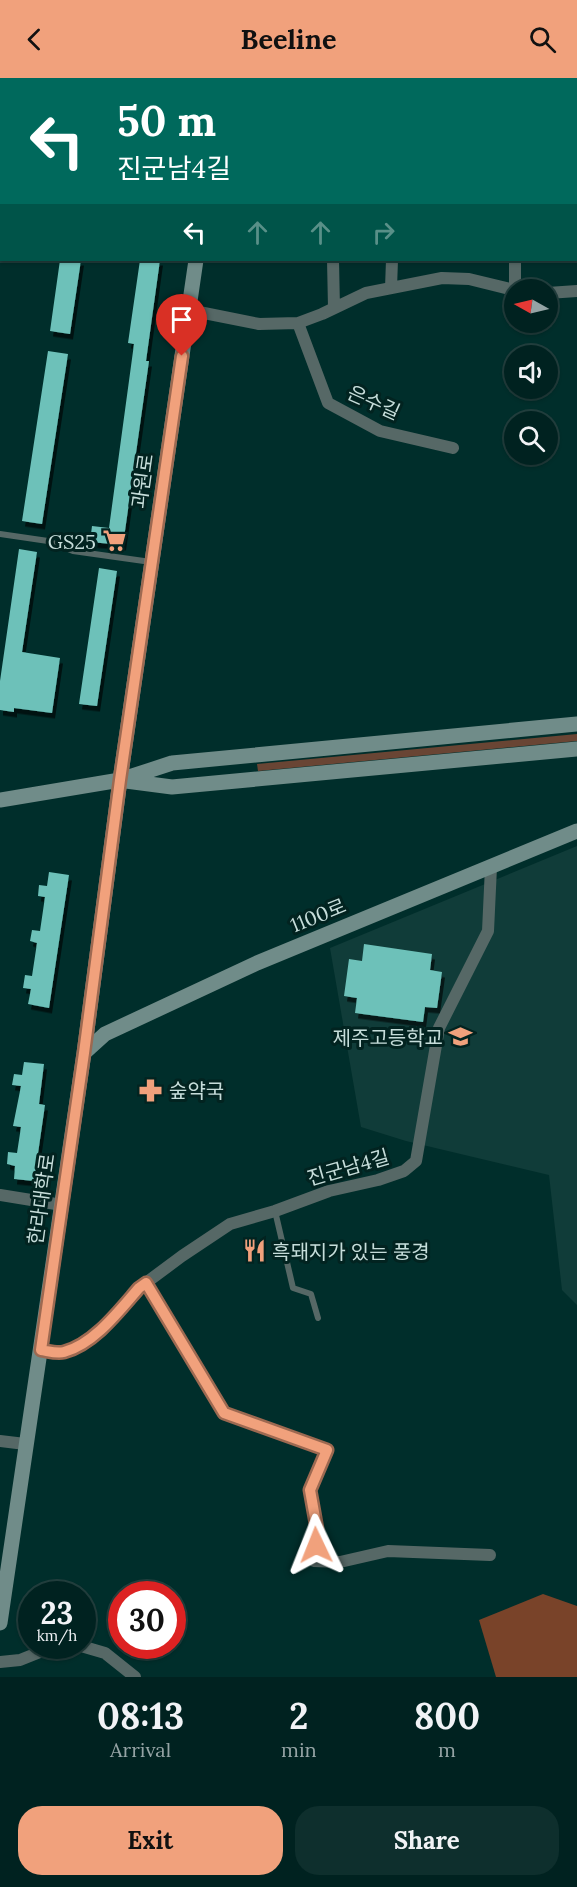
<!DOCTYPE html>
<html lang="en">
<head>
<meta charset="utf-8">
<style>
	:root { --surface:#002220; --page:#0e2f2d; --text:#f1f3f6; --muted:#95a4a5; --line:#223f3e; --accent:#f1a17c }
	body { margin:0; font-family:Lora,"Noto Sans KR",serif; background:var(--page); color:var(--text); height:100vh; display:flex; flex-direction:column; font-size:22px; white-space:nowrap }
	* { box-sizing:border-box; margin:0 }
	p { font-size:20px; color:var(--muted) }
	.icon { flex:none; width:33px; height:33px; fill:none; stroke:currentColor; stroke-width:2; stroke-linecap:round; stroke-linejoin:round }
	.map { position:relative; height:1599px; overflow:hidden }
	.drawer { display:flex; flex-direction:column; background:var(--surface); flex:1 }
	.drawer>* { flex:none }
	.hud { position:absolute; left:0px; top:0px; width:578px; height:183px; box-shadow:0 2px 4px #0004,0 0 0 2px var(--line); background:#00695c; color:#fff; overflow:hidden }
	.needle { width:39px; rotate:278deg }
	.fabs { position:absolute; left:504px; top:201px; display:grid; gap:12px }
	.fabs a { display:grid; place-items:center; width:54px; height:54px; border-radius:50%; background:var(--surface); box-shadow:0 2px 4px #0004,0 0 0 2px var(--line); font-size:30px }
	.speed { position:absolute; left:18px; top:1503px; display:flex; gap:12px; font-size:30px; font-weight:700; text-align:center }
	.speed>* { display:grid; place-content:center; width:78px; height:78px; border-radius:50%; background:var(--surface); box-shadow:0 2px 4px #0004,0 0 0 2px var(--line); line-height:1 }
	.speed small { font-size:15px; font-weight:400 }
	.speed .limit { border:9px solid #d22; background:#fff; color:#111 }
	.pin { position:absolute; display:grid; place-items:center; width:51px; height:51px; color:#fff; margin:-62px -26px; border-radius:50% 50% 50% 0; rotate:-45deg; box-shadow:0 0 6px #0007 }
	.pin .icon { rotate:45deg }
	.me { position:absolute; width:66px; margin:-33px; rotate:358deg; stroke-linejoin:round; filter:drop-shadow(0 0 4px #0008) }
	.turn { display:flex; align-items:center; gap:21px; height:126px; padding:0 18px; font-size:27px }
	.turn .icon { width:78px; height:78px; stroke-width:2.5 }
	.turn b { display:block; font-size:42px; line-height:51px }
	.lanes { display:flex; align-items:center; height:57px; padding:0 18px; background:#0003; justify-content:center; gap:30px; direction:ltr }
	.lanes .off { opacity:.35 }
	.eta { display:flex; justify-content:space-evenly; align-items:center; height:102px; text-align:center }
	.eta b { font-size:36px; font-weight:700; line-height:42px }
	.action { display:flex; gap:12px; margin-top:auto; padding:12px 18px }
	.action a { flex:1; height:69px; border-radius:24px; background:var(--accent); color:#111; font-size:24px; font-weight:700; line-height:69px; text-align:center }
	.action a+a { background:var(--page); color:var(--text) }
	header { display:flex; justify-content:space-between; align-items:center; height:78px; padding:0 18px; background:var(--accent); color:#111; font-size:27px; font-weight:700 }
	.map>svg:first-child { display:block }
	.built { fill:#103c39 }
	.green { fill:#694534 }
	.forest { fill:#794329 }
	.building { fill:#6dc1b9; filter:url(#shadow) }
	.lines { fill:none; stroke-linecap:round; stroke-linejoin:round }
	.lane { stroke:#566866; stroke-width:6 }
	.street { stroke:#566866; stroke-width:12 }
	.secondary { stroke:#708c89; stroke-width:15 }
	.route-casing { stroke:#9d6951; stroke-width:15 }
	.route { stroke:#f1a17c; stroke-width:10 }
	.labels { text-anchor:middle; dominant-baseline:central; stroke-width:6; stroke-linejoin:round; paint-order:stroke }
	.street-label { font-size:20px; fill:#c6ddda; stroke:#022320 }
	.poi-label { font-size:20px; fill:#c6ddda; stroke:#022320; text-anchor:end }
</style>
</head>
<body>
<header><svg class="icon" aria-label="back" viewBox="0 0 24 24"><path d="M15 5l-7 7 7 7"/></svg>Beeline<svg class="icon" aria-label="search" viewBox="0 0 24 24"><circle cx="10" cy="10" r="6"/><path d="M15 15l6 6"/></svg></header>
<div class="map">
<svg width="577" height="1599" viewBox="0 0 577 1599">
	<defs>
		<filter id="shadow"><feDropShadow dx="3" dy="5.5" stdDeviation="0" flood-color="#0009"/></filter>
	</defs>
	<rect width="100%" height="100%" fill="#002e2b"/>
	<path class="built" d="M 577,768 L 577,1227 L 562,1212 L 549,1097 L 406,1063 L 361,1049 L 330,870 Z"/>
	<path class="green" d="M 577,656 L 577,663 L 258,693 L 257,686 Z"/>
	<path class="forest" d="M 543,1516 L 577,1528 L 577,1599 L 496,1599 L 479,1542 Z"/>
	<path class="building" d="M 60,182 L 81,182 L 70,256 L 50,253 Z
		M 140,182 L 160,182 L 146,283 L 149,283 L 123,467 L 90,464 L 92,448 L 109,450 L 134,266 L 128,265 Z
		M 48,273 L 68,276 L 42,446 L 22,443 Z
		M 19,471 L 37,474 L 22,574 L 60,580 L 52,635 L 14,630 L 14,634 L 0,632 L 0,603 Z
		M 99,490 L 117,493 L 97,628 L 79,626 Z
		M 49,794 L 69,797 L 49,930 L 28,926 L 31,911 L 23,910 L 25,897 L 32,898 L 37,865 L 30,863 L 32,852 L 40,853 L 45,819 L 38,818 L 39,807 L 47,808 Z
		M 364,866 L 432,876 L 430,892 L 442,894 L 437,930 L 425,929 L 423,944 L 355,935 L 357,920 L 344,918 L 349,881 L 362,883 Z
		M 24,984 L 44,986 L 39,1026 L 45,1027 L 34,1103 L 14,1101 L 15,1088 L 7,1086 L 8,1074 L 17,1075 L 21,1049 L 13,1048 L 21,1008 L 12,1007 L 14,996 L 22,997 Z"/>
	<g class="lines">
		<path class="lane" d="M 0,141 L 2,141
			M 0,456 L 48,463 L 73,473 L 151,484
			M 275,1133 L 293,1210 L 311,1216 L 318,1240"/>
		<path class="street" d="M 153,2 L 153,0
			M 406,2 L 406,0
			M 333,182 L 334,230
			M 515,182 L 515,212
			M 391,210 L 392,182
			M 548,215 L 577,213
			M 189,232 L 259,246 L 298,245 L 322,236 L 366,215 L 442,200 L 469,201 L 514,212
			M 298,245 L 328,325 L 380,353 L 453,370
			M 0,1117 L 62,1127
			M 146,1205 L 224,1335 L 327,1372 L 310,1412 L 317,1451 L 314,1483 L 340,1484 L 388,1473 L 490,1477
			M 41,1272 L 62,1275 L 79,1268 L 103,1251 L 139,1210 L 182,1178 L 230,1146 L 275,1133 L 329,1113 L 378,1102 L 404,1093 L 416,1083 L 439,950 L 488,853 L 491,789
			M 0,1363 L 25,1366
			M 81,1568 L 105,1575 L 135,1599
			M 0,1584 L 20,1582 L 55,1568 L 72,1568"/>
		<path class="secondary" d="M 42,0 L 52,2
			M 223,2 L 223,0
			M 126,703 L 172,709 L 577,671
			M 0,722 L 120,702 L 172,685 L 577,646
			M 84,975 L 105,956 L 257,885 L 577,753
			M 0,1545 L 84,975 L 120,702 L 196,182"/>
	</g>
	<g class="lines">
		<defs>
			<path id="route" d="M 182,278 L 120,702 L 84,975 L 41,1272 C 48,1273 57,1276 64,1274 C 94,1266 119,1233 139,1210 L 146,1205 L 224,1335 L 327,1372 L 310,1412 L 317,1451 L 316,1467"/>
		</defs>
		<use href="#route" class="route-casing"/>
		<use href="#route" class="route"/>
	</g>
	<defs>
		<symbol id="supermarket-bare" viewBox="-9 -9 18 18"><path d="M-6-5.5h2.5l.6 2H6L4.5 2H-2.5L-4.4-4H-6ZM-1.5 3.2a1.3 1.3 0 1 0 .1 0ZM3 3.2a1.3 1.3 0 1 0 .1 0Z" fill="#f1a17c" stroke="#022320" stroke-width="2.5" paint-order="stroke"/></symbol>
		<symbol id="school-bare" viewBox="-9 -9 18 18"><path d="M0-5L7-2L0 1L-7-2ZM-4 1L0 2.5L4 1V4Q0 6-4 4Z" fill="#f1a17c" stroke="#022320" stroke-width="2.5" paint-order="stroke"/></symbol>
		<symbol id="pharmacy-bare" viewBox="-9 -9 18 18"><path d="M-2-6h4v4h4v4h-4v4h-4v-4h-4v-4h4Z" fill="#f1a17c" stroke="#022320" stroke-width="2.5" paint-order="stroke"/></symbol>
		<symbol id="restaurant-bare" viewBox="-9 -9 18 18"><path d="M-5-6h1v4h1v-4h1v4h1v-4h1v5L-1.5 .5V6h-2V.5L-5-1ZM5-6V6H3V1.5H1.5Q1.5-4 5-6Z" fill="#f1a17c" stroke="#022320" stroke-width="2.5" paint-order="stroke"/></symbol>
	</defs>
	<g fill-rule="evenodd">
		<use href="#supermarket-bare" x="98" y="446" width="33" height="33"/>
		<use href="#school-bare" x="444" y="942" width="33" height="33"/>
		<use href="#pharmacy-bare" x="134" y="996" width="33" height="33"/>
		<use href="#restaurant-bare" x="238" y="1156" width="33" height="33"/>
	</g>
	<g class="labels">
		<g class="street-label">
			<text transform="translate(374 324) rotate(24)">은수길</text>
			<text transform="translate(142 403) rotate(-82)">과원로</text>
			<text transform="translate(318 837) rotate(-22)">1100로</text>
			<text transform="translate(348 1089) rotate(-16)">진군남4길</text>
			<text transform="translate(41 1121) rotate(-82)">한라대학로</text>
		</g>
		<g class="poi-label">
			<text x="96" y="463">GS25</text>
			<text x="443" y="959">제주고등학교</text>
			<text x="169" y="1012" text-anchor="start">숲약국</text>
			<text x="272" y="1173" text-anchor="start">흑돼지가 있는 풍경</text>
		</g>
	</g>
</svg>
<div class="fabs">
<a><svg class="needle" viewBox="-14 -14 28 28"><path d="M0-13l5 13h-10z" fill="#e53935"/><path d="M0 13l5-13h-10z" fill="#95a4a5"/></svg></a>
<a><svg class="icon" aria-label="sound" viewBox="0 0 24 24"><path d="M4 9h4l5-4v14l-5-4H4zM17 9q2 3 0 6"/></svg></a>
<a><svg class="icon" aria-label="search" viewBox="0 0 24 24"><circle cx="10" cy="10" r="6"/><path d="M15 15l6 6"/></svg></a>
</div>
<div class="speed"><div>23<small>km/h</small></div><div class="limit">30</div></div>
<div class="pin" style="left:182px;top:278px;background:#d93025"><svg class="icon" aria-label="arrive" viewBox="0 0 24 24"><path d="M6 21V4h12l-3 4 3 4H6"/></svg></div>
<svg class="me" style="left:316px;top:1467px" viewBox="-20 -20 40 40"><path d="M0-17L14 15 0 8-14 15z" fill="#f1a17c" stroke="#fff" stroke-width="4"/></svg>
<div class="hud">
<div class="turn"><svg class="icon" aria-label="left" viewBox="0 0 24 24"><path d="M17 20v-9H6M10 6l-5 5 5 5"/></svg><div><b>50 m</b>진군남4길</div></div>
<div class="lanes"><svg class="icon" aria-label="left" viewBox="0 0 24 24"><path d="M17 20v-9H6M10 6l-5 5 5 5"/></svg><svg class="icon off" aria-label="ahead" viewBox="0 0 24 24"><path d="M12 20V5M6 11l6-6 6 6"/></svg><svg class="icon off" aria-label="ahead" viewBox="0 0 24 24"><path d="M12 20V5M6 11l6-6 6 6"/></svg><svg class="icon off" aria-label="right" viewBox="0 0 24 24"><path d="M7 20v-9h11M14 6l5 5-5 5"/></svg></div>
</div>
</div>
<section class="drawer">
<div class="eta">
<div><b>08:13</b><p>Arrival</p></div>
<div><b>2</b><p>min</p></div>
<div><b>800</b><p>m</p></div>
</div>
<div class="action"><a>Exit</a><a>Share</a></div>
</section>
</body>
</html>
